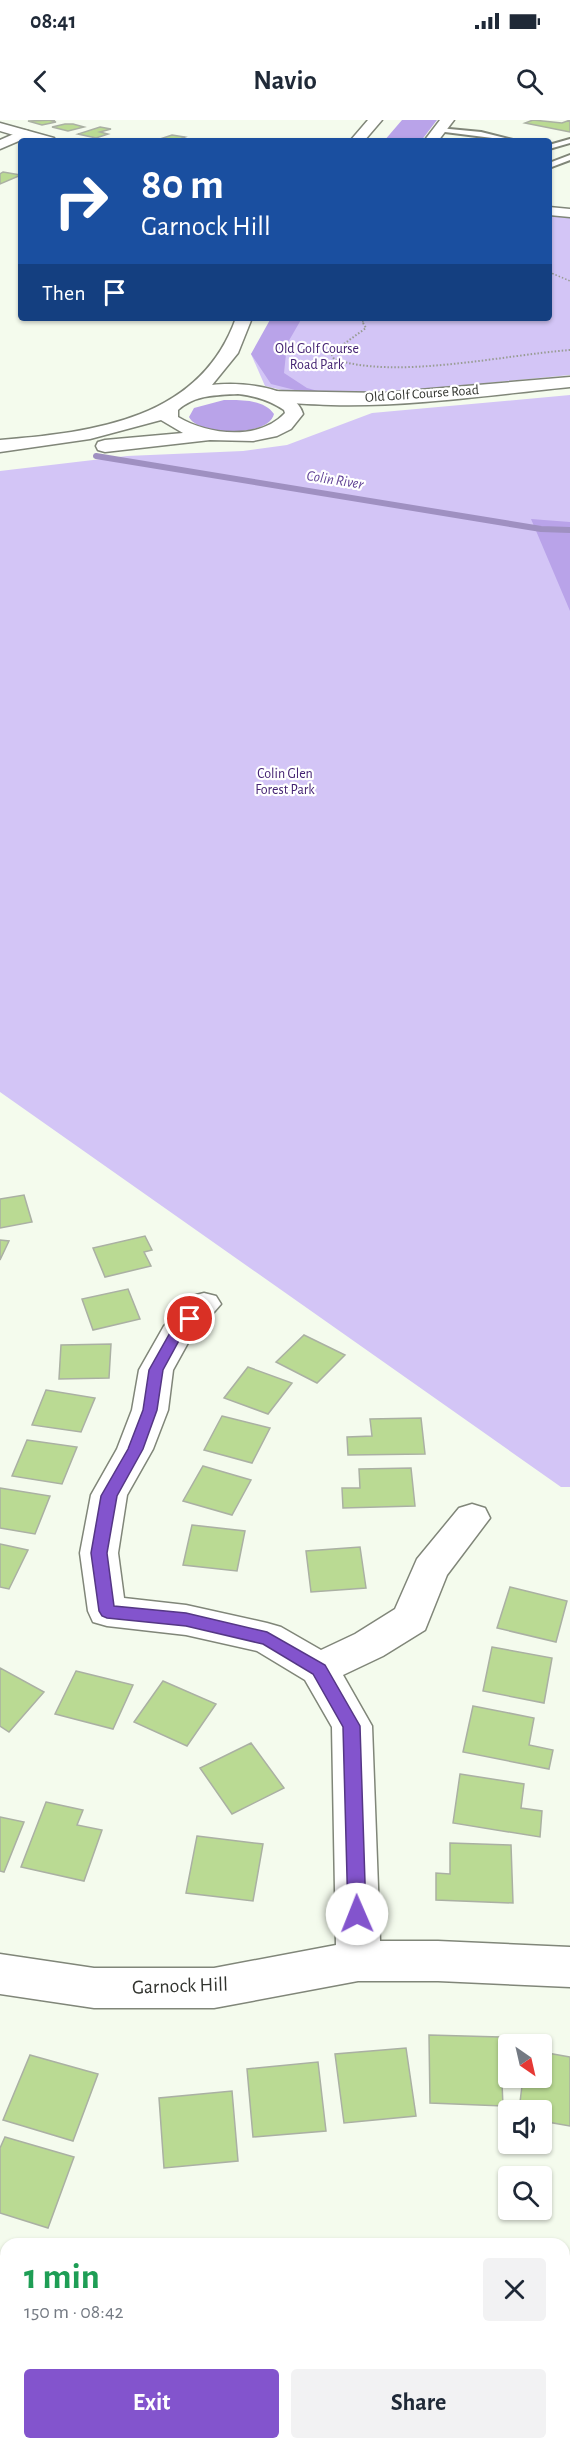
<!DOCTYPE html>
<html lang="en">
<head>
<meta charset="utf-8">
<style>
	:root { --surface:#fff; --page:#f2f2f3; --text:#1f2937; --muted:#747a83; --accent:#8354cd }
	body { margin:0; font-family:"Alegreya Sans",sans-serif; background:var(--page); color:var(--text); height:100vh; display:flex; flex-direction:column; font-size:22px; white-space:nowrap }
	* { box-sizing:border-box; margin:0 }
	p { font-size:20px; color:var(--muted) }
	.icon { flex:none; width:33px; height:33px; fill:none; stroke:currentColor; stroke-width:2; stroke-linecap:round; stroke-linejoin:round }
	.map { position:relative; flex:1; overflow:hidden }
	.panel { position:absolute; left:0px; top:2118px; width:570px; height:212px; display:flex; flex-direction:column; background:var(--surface); border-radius:18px 18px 0 0; box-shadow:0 2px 4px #0004 }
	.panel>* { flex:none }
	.top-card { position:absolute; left:18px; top:18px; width:534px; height:183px; border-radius:6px; box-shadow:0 2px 4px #0004; background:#1a4fa0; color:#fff; overflow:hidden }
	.needle { width:39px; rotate:146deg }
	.buttons { position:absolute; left:498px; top:1914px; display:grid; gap:12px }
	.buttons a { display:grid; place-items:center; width:54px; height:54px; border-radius:6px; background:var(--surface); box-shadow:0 2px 4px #0004; font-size:30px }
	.pin { position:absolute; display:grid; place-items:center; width:51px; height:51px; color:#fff; margin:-26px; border:3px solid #fff; border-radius:50%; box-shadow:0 2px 6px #0007 }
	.me { position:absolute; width:66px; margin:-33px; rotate:359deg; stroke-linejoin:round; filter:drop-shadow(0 0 4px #0008) }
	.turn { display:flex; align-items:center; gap:21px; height:126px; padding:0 24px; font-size:27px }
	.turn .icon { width:78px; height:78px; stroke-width:2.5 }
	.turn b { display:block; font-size:42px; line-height:51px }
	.then { display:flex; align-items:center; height:57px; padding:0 24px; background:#0003; gap:12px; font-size:22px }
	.round { display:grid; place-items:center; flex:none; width:63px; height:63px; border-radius:6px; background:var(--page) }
	.headline { display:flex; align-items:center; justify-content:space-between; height:102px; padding:0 24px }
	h1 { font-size:36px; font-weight:600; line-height:45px; color:#1e9e55 }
	.action { display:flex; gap:12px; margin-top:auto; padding:12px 24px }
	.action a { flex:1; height:69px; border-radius:6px; background:var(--accent); color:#fff; font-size:24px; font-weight:600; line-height:69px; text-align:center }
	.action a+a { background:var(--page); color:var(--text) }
	.status { display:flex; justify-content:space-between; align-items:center; height:42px; padding:0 30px; background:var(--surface); direction:ltr }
	.status svg { height:16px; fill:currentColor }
	header { display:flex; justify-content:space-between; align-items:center; height:78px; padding:0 24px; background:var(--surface); font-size:27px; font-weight:600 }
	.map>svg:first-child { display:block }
	.green { fill:#d3c5f6 }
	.forest { fill:#b9a3e9 }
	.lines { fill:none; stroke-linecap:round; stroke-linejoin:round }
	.stream { stroke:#9f90c1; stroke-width:6 }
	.building { fill:#bada93; stroke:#aab0a3; stroke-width:1.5 }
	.service-casing { stroke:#808679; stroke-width:4 }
	.minor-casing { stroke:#808679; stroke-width:3 }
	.tertiary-casing { stroke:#808679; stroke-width:3 }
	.trunk-casing { stroke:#808679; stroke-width:3 }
	.path-far1 { stroke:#989c93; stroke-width:1.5; stroke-dasharray:1.5 2; stroke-linecap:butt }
	.path { stroke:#989c93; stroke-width:2; stroke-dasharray:1.5 2; stroke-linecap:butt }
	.service { fill:#fff; fill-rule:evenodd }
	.minor { fill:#fff; fill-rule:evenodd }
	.tertiary { fill:#fff; fill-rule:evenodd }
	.trunk { fill:#fff; fill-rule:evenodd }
	.route { fill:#8354cd; stroke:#553785; stroke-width:1.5 }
	.labels { text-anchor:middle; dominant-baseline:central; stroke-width:4.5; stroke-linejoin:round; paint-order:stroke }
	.far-park-label { font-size:14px; fill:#442372; stroke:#fff }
	.far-street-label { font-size:14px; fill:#32342f; stroke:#fff }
	.far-water-label { font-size:15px; font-style:italic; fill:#624496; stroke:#fff }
	.near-street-label { font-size:20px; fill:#32342f; stroke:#fff }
</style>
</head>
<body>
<div class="status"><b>08:41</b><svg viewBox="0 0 49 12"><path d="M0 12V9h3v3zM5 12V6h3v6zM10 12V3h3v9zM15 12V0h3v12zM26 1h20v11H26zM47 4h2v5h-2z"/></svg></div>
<header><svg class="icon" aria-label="back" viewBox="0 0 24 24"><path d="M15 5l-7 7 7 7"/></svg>Navio<svg class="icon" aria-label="search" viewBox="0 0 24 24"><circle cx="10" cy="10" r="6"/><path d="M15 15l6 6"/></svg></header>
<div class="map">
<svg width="570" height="2329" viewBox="0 0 570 2329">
	<rect width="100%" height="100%" fill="#f4fbed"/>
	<path class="green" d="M 549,96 L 570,98 L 570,255 L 365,275 L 307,276 L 265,266 L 251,234 L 281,198 L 549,198 Z
		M 570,275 L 570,1367 L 561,1367 L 0,972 L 0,351 L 127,336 L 243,331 L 287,325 L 372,293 Z"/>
	<path class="forest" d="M 402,0 L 437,0 L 421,21 L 384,21 Z
		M 271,198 L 302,198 L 287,224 L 284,253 L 307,268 L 325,273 L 311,274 L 271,264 L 251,234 Z
		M 224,280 C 240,280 264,279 274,294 C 269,317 199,317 189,297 L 194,288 Z
		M 531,399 L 570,402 L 570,491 Z"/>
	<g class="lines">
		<path class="stream" d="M 96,336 L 541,409 L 570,410"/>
	</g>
	<path class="building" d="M 55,0 L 52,1 L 56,2 L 42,5 L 28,1 Z
		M 533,0 L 562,3 L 570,0 L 570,12 L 525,3 Z
		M 65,4 L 73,4 L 84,7 L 68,11 L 52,7 Z
		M 100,7 L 111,9 L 100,12 L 108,14 L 96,18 L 78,14 Z
		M 172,15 L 185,17 L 175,21 L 160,19 Z
		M 3,52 L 21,55 L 0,64 L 0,54 Z
		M 24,1075 L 32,1102 L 0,1108 L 0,1079 Z
		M 145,1116 L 152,1130 L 144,1132 L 151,1146 L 105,1157 L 93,1128 Z
		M 0,1120 L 9,1121 L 0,1140 Z
		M 128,1169 L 140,1199 L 93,1210 L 82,1179 Z
		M 304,1215 L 345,1235 L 317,1263 L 276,1242 Z
		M 111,1224 L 109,1258 L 59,1259 L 61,1225 Z
		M 248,1247 L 292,1263 L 268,1294 L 224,1278 Z
		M 46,1270 L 95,1278 L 81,1312 L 32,1305 Z
		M 222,1296 L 270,1308 L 252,1343 L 204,1330 Z
		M 421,1298 L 425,1334 L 348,1335 L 347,1317 L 372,1316 L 370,1299 Z
		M 27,1320 L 77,1327 L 62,1364 L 12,1356 Z
		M 203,1346 L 251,1360 L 232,1395 L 183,1381 Z
		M 411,1348 L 415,1386 L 343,1388 L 342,1368 L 360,1368 L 359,1349 Z
		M 0,1368 L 50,1376 L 35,1414 L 0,1408 Z
		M 192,1405 L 245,1411 L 237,1451 L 183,1445 Z
		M 0,1424 L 28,1430 L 9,1469 L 0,1467 Z
		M 360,1427 L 366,1468 L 311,1472 L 306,1431 Z
		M 510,1467 L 567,1481 L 556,1522 L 497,1508 Z
		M 492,1527 L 552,1538 L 544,1583 L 483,1571 Z
		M 0,1548 L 44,1572 L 9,1612 L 0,1606 Z
		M 76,1551 L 133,1565 L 113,1609 L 55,1594 Z
		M 163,1561 L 216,1584 L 187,1626 L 134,1602 Z
		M 473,1586 L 534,1598 L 529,1625 L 553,1630 L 549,1649 L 463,1632 Z
		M 251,1623 L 284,1668 L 232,1694 L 200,1648 Z
		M 460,1654 L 524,1664 L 521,1688 L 542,1691 L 540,1717 L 453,1703 Z
		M 46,1682 L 83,1690 L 77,1705 L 102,1710 L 84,1761 L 21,1747 Z
		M 0,1697 L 24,1702 L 4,1752 L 0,1751 Z
		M 197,1716 L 263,1724 L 253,1781 L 186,1773 Z
		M 450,1723 L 511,1725 L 513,1783 L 436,1780 L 436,1753 L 450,1754 Z
		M 429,1915 L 500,1917 L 503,1986 L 430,1983 Z
		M 406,1928 L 416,1996 L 344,2003 L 335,1934 Z
		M 542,1932 L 570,1937 L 570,2006 L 542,2001 L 542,1990 L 519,1990 L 523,1958 L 542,1958 Z
		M 30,1935 L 98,1954 L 73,2021 L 3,2000 Z
		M 318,1942 L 326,2011 L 253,2017 L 247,1949 Z
		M 232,1971 L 238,2041 L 164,2048 L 159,1978 Z
		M 5,2017 L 74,2037 L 48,2108 L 0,2093 L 0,2028 Z
		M 6,2187 L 6,2265 L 0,2263 L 0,2201 Z
		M 440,2324 L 519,2324 L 520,2329 L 441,2329 Z"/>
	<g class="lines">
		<defs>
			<path id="service" d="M 439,8 L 481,12 L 517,21 L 437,11 Z
				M 570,19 L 570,23 L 549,29 L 549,25 Z
				M 570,35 L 570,40 L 549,48 L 549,43 Z"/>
			<path id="minor" d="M 440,0 L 454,0 L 438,21 L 424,21 Z
				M 23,10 L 28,11 L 30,14 L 28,17 L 0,29 L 0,20 Z
				M 204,1173 L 216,1176 L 221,1184 L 189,1221 L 173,1250 L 168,1290 L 153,1329 L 127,1375 L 118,1433 L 124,1478 L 186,1485 L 267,1503 L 281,1507 L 321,1530 L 355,1514 L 395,1489 L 417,1439 L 459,1388 L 472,1384 L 485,1388 L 490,1398 L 447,1455 L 425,1510 L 383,1536 L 343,1555 L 372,1606 L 380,1821 L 438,1821 L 570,1827 L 570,1867 L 438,1861 L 358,1861 L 214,1888 L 94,1888 L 0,1874 L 0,1834 L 94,1848 L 214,1848 L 336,1825 L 332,1607 L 305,1560 L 257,1531 L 186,1515 L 107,1506 L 93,1502 L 88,1491 L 80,1433 L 91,1375 L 117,1329 L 132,1290 L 139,1250 L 164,1206 L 192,1176 Z"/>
			<path id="tertiary" d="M 0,3 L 54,18 L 56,21 L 34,21 L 0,11 Z
				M 549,87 L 570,89 L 570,97 L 549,95 Z
				M 570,257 L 570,267 C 491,275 411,287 331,285 C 310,284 287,284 267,279 L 264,275 L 267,271 L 384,273 Z"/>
			<path id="trunk" d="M 368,0 L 382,0 L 364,21 L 350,21 Z
				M 236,198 L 252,198 L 238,233 L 212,265 C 237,262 295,265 303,294 L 291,309 L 277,316 L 253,321 L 210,320 L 105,332 L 98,330 L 96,326 L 98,322 L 105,320 L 183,313 L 161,300 L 90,319 L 0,332 L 0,320 C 94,312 200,300 236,198 ZM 238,274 C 255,276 269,280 284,290 L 285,293 C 259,321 208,315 178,297 L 178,290 C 195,275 216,275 238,274 Z"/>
		</defs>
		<use href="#service" class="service-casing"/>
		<use href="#minor" class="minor-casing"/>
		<use href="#tertiary" class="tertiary-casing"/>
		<use href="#trunk" class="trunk-casing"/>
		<path class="path-far1" d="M 549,152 L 570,161
			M 361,198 L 364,204"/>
		<path class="path" d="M 363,203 L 366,208 L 334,231 L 332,235 L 334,239 C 394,260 504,235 570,230"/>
		<use href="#service" class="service"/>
		<use href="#minor" class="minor"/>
		<use href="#tertiary" class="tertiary"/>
		<use href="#trunk" class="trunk"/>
	</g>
	<path class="route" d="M 190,1194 L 197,1199 L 181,1217 L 163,1250 L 157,1290 L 143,1329 L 117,1376 L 107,1433 L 114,1486 L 186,1493 L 267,1512 L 325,1545 L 360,1606 L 366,1794 L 363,1800 L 357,1802 L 350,1800 L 348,1794 L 343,1607 L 313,1554 L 263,1524 L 186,1506 L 107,1498 L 102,1496 L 99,1491 L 91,1433 L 101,1376 L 128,1329 L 143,1290 L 149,1250 L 171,1211 L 185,1196 Z"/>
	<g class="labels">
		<g class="far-park-label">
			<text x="317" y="229">Old Golf Course<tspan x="317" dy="16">Road Park</tspan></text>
			<text x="285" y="654">Colin Glen<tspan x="285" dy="16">Forest Park</tspan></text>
		</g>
		<g class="far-street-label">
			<text transform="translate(422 274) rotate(-4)">Old Golf Course Road</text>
		</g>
		<g class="far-water-label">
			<text transform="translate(335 360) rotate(9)">Colin River</text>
		</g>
		<g class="near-street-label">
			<text transform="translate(180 1866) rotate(-2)">Garnock Hill</text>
		</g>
	</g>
</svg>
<div class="buttons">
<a><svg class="needle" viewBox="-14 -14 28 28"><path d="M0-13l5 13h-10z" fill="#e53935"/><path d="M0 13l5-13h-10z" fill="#747a83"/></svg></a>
<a><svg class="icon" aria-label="sound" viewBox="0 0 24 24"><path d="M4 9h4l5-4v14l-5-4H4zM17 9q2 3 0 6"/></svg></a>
<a><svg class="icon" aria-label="search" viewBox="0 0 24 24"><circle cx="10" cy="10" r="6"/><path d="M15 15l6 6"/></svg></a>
</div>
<div class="pin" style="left:190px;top:1199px;background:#d93025"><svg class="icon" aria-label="arrive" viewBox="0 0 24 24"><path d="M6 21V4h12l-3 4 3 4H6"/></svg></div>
<svg class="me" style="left:357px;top:1794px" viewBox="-20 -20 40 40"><circle r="19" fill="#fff"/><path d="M0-13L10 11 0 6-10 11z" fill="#8354cd"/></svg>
<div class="top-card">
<div class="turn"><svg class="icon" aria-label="right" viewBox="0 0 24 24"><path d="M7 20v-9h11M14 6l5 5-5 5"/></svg><div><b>80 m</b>Garnock Hill</div></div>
<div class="then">Then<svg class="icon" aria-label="arrive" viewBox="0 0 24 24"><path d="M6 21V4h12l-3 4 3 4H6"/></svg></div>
</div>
<section class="panel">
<div class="headline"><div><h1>1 min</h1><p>150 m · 08:42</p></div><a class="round"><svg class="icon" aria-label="close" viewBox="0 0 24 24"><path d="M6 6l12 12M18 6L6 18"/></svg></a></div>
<div class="action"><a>Exit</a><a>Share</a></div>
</section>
</div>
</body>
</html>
